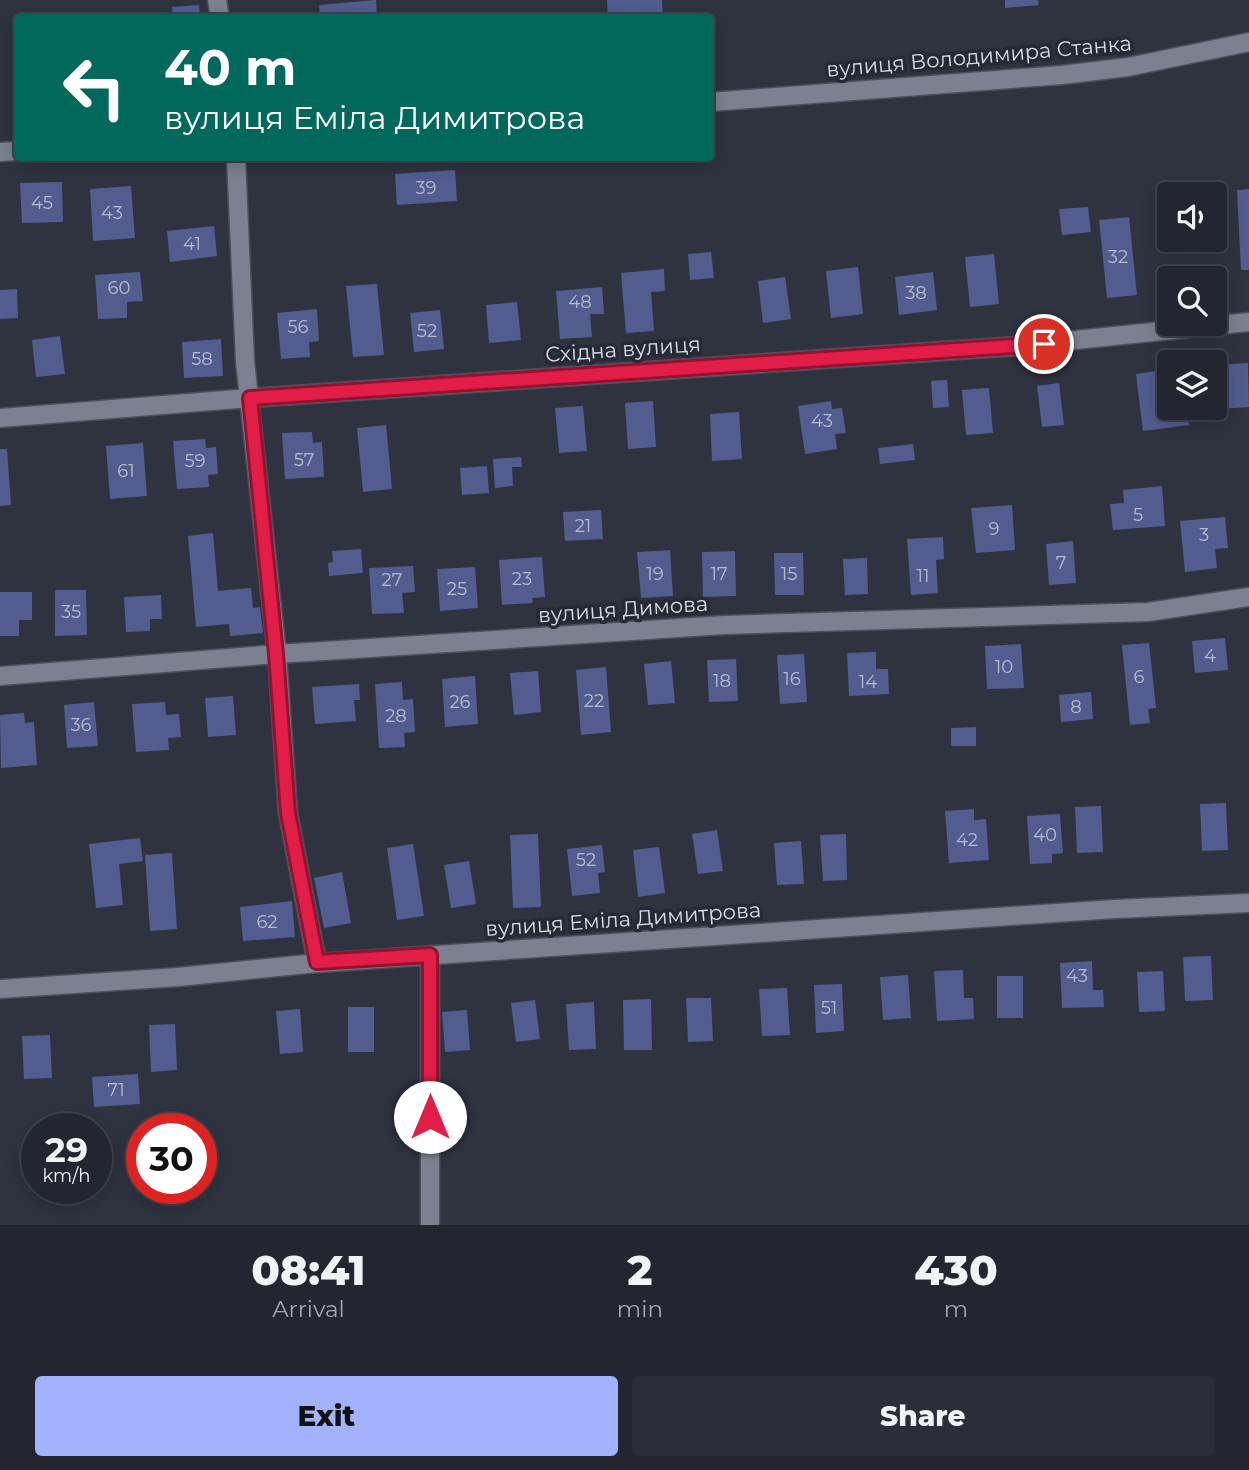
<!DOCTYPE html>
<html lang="en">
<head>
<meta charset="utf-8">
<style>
	:root { --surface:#232630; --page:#2b2e38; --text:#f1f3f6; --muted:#a3a5ab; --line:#40434c; --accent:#a3b2fd }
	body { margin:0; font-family:Montserrat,sans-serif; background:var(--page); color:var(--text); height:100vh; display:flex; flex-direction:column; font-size:26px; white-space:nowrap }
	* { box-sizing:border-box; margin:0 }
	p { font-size:23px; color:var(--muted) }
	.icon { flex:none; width:38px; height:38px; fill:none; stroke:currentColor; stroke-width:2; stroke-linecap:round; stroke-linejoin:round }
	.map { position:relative; height:1225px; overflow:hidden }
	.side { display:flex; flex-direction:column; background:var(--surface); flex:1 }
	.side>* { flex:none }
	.top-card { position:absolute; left:14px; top:14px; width:700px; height:147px; border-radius:7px; box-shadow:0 4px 18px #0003,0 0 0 2px var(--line); background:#00695c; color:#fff; overflow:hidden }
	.buttons { position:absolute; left:1157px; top:182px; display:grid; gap:14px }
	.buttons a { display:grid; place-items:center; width:70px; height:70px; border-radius:7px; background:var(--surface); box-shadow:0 4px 18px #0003,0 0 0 2px var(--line); font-size:35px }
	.speed { position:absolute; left:21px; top:1113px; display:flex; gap:14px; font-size:35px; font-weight:700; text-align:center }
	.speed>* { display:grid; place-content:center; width:91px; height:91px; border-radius:50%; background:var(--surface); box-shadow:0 4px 18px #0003,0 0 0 2px var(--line); line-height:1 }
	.speed small { font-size:18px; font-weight:400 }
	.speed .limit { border:10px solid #d22; background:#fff; color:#111 }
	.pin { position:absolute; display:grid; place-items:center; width:60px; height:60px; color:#fff; margin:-30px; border:4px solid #fff; border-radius:50%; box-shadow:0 2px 7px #0007 }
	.me { position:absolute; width:77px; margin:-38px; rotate:0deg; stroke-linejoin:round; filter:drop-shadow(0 0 5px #0008) }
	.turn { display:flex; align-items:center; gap:24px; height:147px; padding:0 35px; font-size:32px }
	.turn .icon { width:91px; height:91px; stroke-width:2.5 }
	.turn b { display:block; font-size:49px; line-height:60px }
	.eta { display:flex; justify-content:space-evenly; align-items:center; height:119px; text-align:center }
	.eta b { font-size:42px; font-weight:800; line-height:49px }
	.cta { display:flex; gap:14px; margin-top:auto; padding:14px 35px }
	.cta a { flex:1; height:80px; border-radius:7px; background:var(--accent); color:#111; font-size:28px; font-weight:800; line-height:80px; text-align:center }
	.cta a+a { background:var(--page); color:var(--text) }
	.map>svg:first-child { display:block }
	.building { fill:#525c8f }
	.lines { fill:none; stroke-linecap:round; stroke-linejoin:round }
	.minor-casing { stroke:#4d505c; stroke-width:21 }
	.minor { stroke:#7c8090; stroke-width:18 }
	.route-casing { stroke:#92132f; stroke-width:18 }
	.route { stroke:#e11d48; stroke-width:12 }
	.labels { text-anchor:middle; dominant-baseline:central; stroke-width:7; stroke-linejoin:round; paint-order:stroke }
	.number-label { font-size:18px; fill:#b7bbcf }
	.street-label { font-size:21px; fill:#d9dbe4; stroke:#262936 }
</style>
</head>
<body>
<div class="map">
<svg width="1249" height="1225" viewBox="0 0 1249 1225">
	<rect width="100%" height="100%" fill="#2f3340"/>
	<path class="building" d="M 376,0 L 377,18 L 320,18 L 319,5 Z
		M 607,0 L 662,0 L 663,18 L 608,18 Z
		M 1005,0 L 1038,0 L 1039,5 L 1005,8 Z
		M 199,5 L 200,18 L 173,18 L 172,7 Z
		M 14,76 L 18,76 L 18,96 L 15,96 Z
		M 455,170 L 457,201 L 397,205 L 395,174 Z
		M 62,182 L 63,222 L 22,223 L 20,183 Z
		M 131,186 L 135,238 L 93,241 L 90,189 Z
		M 1249,189 L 1249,270 L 1241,270 L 1237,190 Z
		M 1088,207 L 1091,232 L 1062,235 L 1059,209 Z
		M 1129,217 L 1137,295 L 1107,298 L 1099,220 Z
		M 214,226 L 217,256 L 170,262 L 167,231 Z
		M 1169,240 L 1201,240 L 1202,249 L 1170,251 Z
		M 711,252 L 714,278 L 690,280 L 688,254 Z
		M 994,254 L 999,304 L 970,307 L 965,257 Z
		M 858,267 L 863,314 L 831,318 L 826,271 Z
		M 664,269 L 665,291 L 651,292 L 654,331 L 626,333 L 621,273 Z
		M 140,272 L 143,301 L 127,302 L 127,318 L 98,319 L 95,275 Z
		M 933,272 L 937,310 L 899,315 L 895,277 Z
		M 785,277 L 791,319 L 763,323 L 758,281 Z
		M 377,284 L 384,355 L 353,357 L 346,286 Z
		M 602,287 L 604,314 L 590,314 L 592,337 L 560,339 L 556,291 Z
		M 17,289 L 18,318 L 0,319 L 0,290 Z
		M 517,302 L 521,340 L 489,343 L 486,305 Z
		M 317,309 L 319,341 L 309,342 L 310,357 L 281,359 L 277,313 Z
		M 440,310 L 444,349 L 414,352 L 410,313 Z
		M 60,336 L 65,374 L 36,377 L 32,340 Z
		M 221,339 L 223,376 L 184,378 L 182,342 Z
		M 1248,363 L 1249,407 L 1219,409 L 1216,365 Z
		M 1157,371 L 1160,402 L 1169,401 L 1169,408 L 1187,408 L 1189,425 L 1143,431 L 1136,374 Z
		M 947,380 L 949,407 L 933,408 L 931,381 Z
		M 1059,383 L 1064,425 L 1042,427 L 1037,386 Z
		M 989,388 L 993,433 L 966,435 L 962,390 Z
		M 653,401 L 656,447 L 628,449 L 625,403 Z
		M 831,401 L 832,409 L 842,408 L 846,433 L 835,434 L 837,449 L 805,454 L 798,406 Z
		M 583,406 L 587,451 L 559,453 L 555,408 Z
		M 739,412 L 742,459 L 712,461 L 710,414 Z
		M 386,425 L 392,489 L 363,492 L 357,428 Z
		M 312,432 L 313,443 L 322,442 L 324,477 L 285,479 L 282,433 Z
		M 205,439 L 206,448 L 216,447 L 218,474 L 208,475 L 209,487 L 177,489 L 173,441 Z
		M 143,443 L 147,496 L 110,499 L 106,446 Z
		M 913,444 L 915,460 L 880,464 L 878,448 Z
		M 0,449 L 7,449 L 11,505 L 0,506 Z
		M 521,457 L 522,467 L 512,467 L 513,486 L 495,488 L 493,459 Z
		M 487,466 L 489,493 L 462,495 L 460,468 Z
		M 1162,486 L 1165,526 L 1113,530 L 1110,504 L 1124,503 L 1123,490 Z
		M 1012,505 L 1015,550 L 976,553 L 971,508 Z
		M 601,510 L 603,539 L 565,541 L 563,512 Z
		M 1225,517 L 1228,548 L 1215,549 L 1217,568 L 1185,572 L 1180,521 Z
		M 213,533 L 218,591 L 251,588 L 253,608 L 260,607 L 263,633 L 230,636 L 229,624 L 196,627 L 188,536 Z
		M 943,537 L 944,559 L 936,560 L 938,593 L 911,595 L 907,539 Z
		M 1073,541 L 1076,583 L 1049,585 L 1046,544 Z
		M 361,549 L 363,573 L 329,576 L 328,563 L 333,562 L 332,551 Z
		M 670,550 L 673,596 L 641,598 L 637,552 Z
		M 735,551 L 736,596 L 703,597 L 702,552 Z
		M 774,553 L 803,553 L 804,595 L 775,595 Z
		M 542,557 L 545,597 L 532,598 L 533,603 L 502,605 L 499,560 Z
		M 867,558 L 868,594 L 845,595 L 843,559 Z
		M 413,566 L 415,592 L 402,593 L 404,613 L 372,614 L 369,568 Z
		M 475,567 L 478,608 L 440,611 L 437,569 Z
		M 55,590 L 86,590 L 87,635 L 55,636 Z
		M 0,592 L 32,592 L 32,620 L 19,620 L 19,636 L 0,636 Z
		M 161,595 L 162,619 L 150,619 L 150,631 L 126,632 L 124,597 Z
		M 1225,638 L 1228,670 L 1195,673 L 1192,641 Z
		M 1149,643 L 1156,708 L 1148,709 L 1150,723 L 1130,725 L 1122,645 Z
		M 1021,644 L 1024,688 L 987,689 L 985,646 Z
		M 876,652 L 876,669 L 888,669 L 889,694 L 849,696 L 847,653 Z
		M 804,654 L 807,702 L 780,704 L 777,655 Z
		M 736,659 L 738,701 L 709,702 L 707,660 Z
		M 671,661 L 675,703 L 648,705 L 644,664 Z
		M 606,667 L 611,732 L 581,735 L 576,670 Z
		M 538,671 L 541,712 L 514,715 L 510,673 Z
		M 475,676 L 478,724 L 445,727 L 442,679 Z
		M 402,682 L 403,700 L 413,699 L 415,732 L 404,733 L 405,747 L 379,748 L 375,684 Z
		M 359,684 L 360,700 L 354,700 L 356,721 L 315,724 L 312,687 Z
		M 1091,692 L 1093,719 L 1061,722 L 1059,695 Z
		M 233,696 L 236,735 L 208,737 L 205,698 Z
		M 94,702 L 98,746 L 67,748 L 64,705 Z
		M 165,702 L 166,715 L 179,714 L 181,737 L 168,738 L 169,750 L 136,752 L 132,704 Z
		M 24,713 L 25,723 L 34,722 L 37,765 L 1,768 L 0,715 Z
		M 976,727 L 976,746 L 951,746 L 951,728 Z
		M 1226,803 L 1228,850 L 1202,851 L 1200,804 Z
		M 1101,806 L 1103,852 L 1077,853 L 1075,807 Z
		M 974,809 L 974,820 L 986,819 L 989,860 L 949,863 L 945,811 Z
		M 1060,814 L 1063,853 L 1052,854 L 1052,863 L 1030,864 L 1027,816 Z
		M 717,830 L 723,871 L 698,874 L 692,834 Z
		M 538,834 L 541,907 L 513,908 L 510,835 Z
		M 846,834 L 847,880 L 823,881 L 820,835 Z
		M 140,838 L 143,861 L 119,864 L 123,905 L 96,908 L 89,844 Z
		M 801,841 L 804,884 L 777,885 L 774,843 Z
		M 413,844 L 424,916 L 397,920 L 387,848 Z
		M 602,845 L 605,872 L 598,873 L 600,893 L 572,896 L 567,849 Z
		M 659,847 L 665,893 L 638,897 L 633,850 Z
		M 172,853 L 177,929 L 150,931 L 145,855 Z
		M 469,861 L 476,904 L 451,908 L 444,865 Z
		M 342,872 L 351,923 L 324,928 L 314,878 Z
		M 292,901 L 295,937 L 243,941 L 240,907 Z
		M 1211,956 L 1213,1000 L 1185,1001 L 1183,957 Z
		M 1092,961 L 1093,990 L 1103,990 L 1104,1007 L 1062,1008 L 1060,963 Z
		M 963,970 L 964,998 L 973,998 L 974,1019 L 937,1021 L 934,971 Z
		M 1163,971 L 1165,1011 L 1139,1012 L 1137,972 Z
		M 908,975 L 911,1018 L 883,1020 L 880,977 Z
		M 997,976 L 1023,976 L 1023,1018 L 997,1018 Z
		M 842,984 L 844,1031 L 816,1033 L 814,985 Z
		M 787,988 L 790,1035 L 762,1036 L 759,989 Z
		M 686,998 L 711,998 L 713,1041 L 688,1042 Z
		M 651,999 L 652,1050 L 624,1050 L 623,1000 Z
		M 535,1000 L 540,1039 L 516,1042 L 511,1003 Z
		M 594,1002 L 596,1049 L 569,1050 L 566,1004 Z
		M 348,1007 L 374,1007 L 374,1052 L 348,1052 Z
		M 300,1009 L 303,1052 L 280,1054 L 276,1011 Z
		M 467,1010 L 470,1050 L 445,1052 L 442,1012 Z
		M 175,1024 L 177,1070 L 151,1072 L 149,1025 Z
		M 50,1035 L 52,1078 L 24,1079 L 22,1036 Z
		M 138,1074 L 140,1104 L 94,1107 L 92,1077 Z"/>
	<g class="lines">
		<defs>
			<path id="minor" d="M 217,0 L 220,18
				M 710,102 L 1062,75 L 1128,67 L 1249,42
				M 0,152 L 18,151
				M 236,158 L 245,361 L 277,654 L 288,813 L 317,963
				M 0,418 L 250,398 L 1018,346 L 1249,322
				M 0,676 L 277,654 L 725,625 L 1148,612 L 1249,597
				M 0,989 L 178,977 L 317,963 L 1115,909 L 1249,903
				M 430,1225 L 430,955"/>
		</defs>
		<use href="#minor" class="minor-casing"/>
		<use href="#minor" class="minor"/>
	</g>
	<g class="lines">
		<defs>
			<path id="route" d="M 430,1117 L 430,955 L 317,962 L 288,813 L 276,654 L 250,398 L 1044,344"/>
		</defs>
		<use href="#route" class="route-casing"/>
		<use href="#route" class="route"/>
	</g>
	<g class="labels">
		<g class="number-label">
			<text x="426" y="188">39</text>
			<text x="42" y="203">45</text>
			<text x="112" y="213">43</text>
			<text x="192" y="244">41</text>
			<text x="1118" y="257">32</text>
			<text x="119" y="288">60</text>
			<text x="916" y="293">38</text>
			<text x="580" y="302">48</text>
			<text x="298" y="327">56</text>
			<text x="427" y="331">52</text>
			<text x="202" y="359">58</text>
			<text x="822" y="421">43</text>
			<text x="304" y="460">57</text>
			<text x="195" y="461">59</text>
			<text x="126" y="471">61</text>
			<text x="1138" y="515">5</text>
			<text x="583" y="526">21</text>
			<text x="994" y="529">9</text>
			<text x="1204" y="535">3</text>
			<text x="1061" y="563">7</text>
			<text x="655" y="574">19</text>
			<text x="719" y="574">17</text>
			<text x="789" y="574">15</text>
			<text x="923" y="576">11</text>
			<text x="522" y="579">23</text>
			<text x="392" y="580">27</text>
			<text x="457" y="589">25</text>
			<text x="71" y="612">35</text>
			<text x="1210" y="656">4</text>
			<text x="1004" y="667">10</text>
			<text x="1139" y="677">6</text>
			<text x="792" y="679">16</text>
			<text x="722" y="681">18</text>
			<text x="868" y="682">14</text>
			<text x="594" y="701">22</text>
			<text x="460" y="702">26</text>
			<text x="1076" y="707">8</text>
			<text x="396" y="716">28</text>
			<text x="81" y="725">36</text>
			<text x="1045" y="835">40</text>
			<text x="967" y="840">42</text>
			<text x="586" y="860">52</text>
			<text x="267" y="922">62</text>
			<text x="1077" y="976">43</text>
			<text x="829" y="1008">51</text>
			<text x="116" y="1090">71</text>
		</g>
		<g class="street-label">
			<text transform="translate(979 56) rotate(-5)">вулиця Володимира Станка</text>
			<text transform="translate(623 349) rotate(-4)">Східна вулиця</text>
			<text transform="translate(623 609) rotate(-4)">вулиця Димова</text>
			<text transform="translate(623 919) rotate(-4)">вулиця Еміла Димитрова</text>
		</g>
	</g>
</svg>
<div class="buttons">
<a><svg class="icon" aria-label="sound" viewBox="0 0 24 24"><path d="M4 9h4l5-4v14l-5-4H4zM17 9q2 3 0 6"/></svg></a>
<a><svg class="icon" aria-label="search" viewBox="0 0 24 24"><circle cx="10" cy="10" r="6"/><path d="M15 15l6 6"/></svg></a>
<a><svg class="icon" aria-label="layers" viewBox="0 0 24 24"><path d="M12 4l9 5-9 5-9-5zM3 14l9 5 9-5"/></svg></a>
</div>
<div class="speed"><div>29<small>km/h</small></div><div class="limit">30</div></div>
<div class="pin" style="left:1044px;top:344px;background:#d93025"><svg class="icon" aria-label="arrive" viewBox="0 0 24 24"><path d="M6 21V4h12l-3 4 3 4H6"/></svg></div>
<svg class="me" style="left:430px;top:1117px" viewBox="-20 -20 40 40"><circle r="19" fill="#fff"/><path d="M0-13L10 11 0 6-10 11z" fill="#e11d48"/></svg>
<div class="top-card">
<div class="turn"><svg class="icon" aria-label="left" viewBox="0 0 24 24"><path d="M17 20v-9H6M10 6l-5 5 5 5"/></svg><div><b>40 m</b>вулиця Еміла Димитрова</div></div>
</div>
</div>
<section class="side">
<div class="eta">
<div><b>08:41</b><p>Arrival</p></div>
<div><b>2</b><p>min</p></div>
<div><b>430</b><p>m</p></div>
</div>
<div class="cta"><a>Exit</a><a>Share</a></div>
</section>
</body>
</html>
